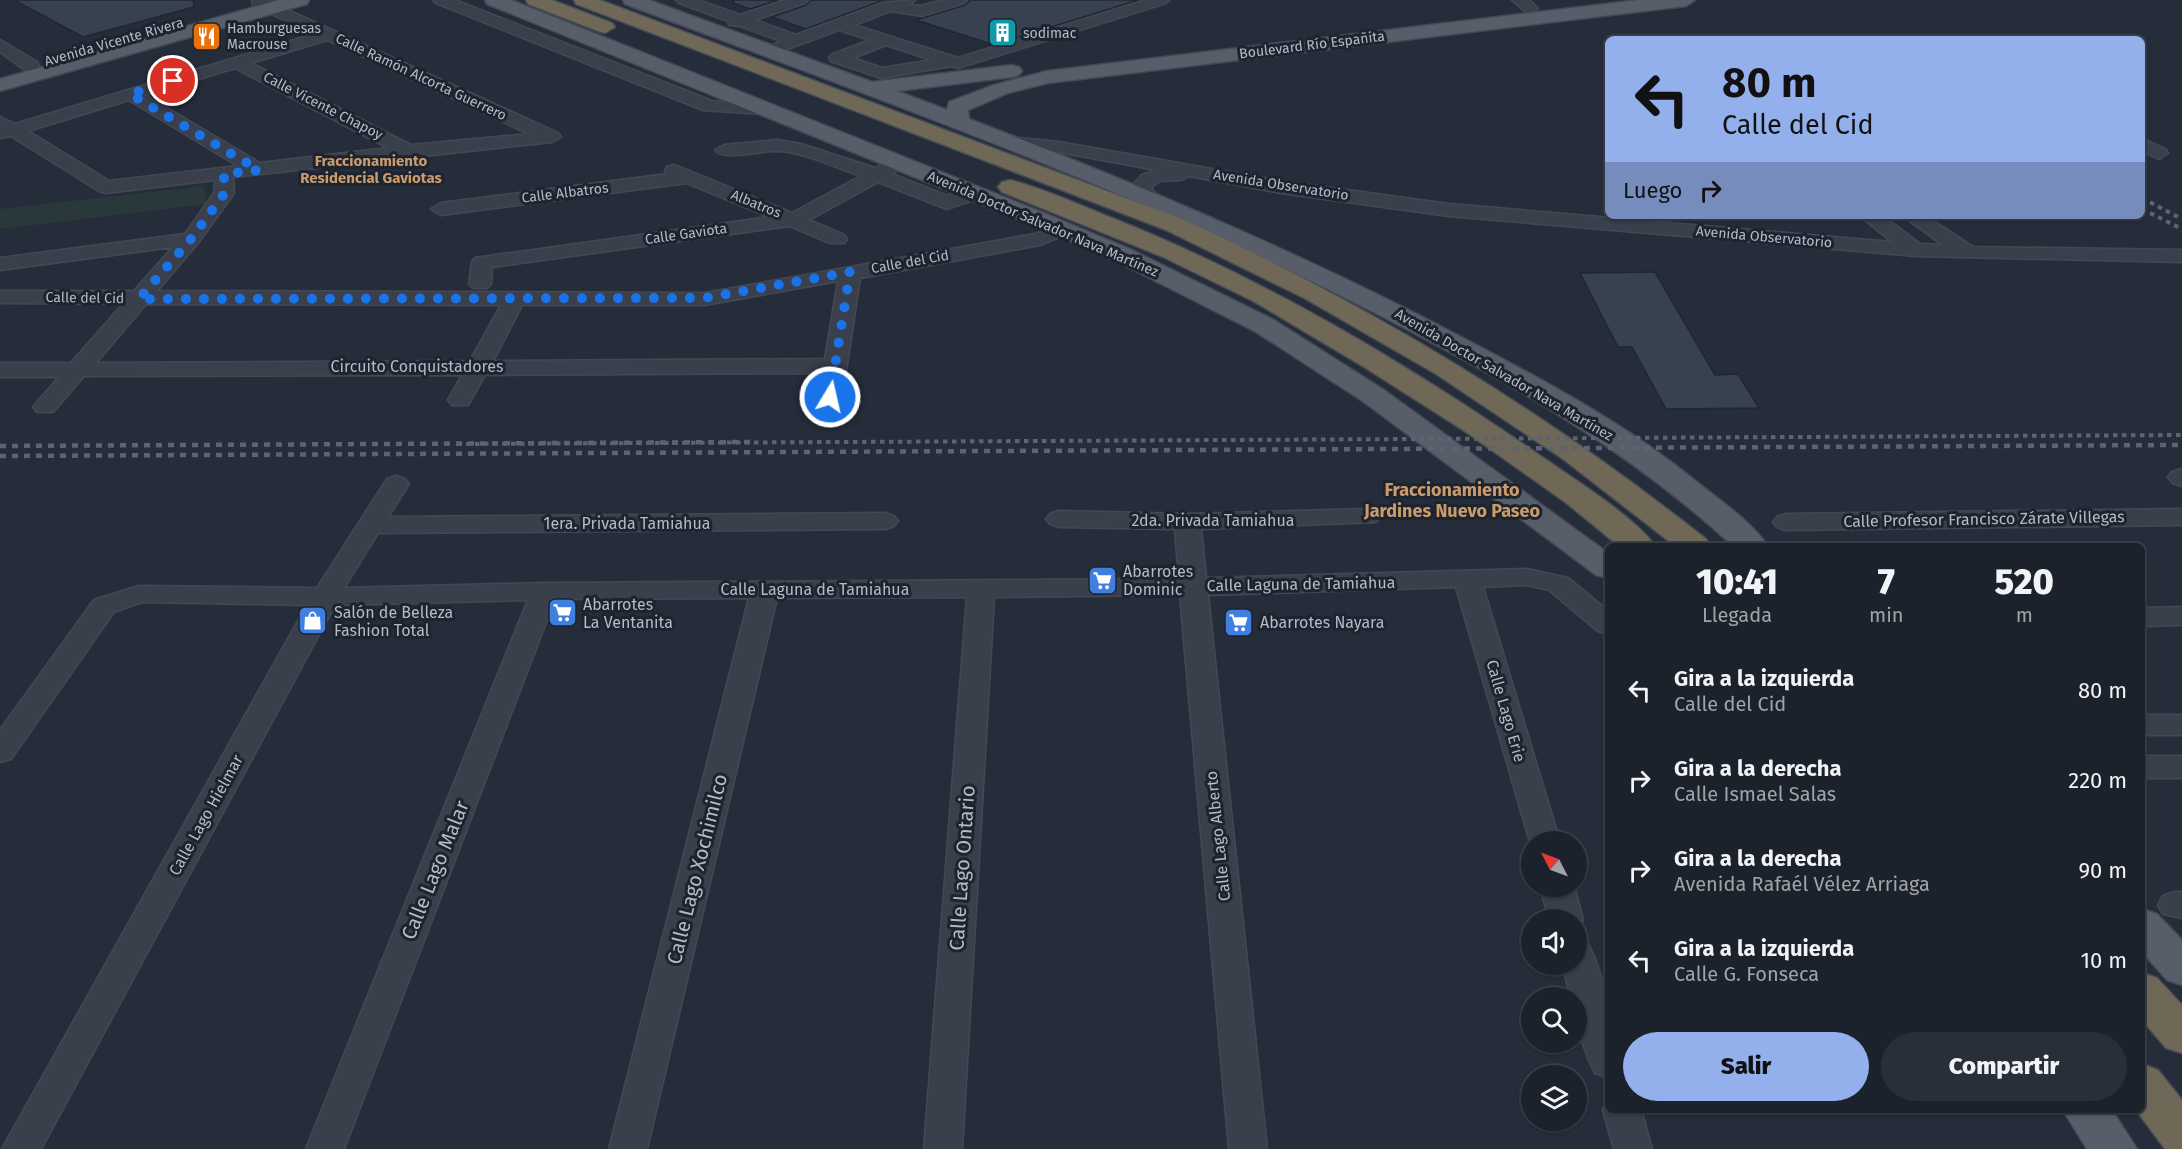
<!DOCTYPE html>
<html lang="es">
<head>
<meta charset="utf-8">
<style>
	:root { --surface:#1c222c; --page:#292f38; --text:#f1f3f6; --muted:#a0a4a9; --line:#3a3f48; --accent:#93b0ed }
	body { margin:0; font-family:"Fira Sans",sans-serif; background:var(--page); color:var(--text); height:100vh; display:flex; flex-direction:column; font-size:22px; white-space:nowrap }
	* { box-sizing:border-box; margin:0 }
	p { font-size:20px; color:var(--muted) }
	.icon { flex:none; width:33px; height:33px; fill:none; stroke:currentColor; stroke-width:2; stroke-linecap:round; stroke-linejoin:round }
	.map { position:relative; flex:1; overflow:hidden }
	.drawer { position:absolute; left:1605px; top:543px; width:540px; height:570px; display:flex; flex-direction:column; background:var(--surface); border-radius:9px; box-shadow:0 2px 4px #0004,0 0 0 2px var(--line) }
	.drawer>* { flex:none }
	.banner { position:absolute; left:1605px; top:36px; width:540px; height:183px; border-radius:9px; box-shadow:0 2px 4px #0004,0 0 0 2px var(--line); background:#93b0ed; color:#111; overflow:hidden }
	.needle { width:39px; rotate:312deg }
	.tools { position:absolute; left:1521px; top:831px; display:grid; gap:12px }
	.tools a { display:grid; place-items:center; width:66px; height:66px; border-radius:50%; background:var(--surface); box-shadow:0 2px 4px #0004,0 0 0 2px var(--line); font-size:30px }
	.pin { position:absolute; display:grid; place-items:center; width:51px; height:51px; color:#fff; margin:-26px; border:3px solid #fff; border-radius:50%; box-shadow:0 2px 6px #0007 }
	.me { position:absolute; width:66px; margin:-33px; rotate:9deg; stroke-linejoin:round; filter:drop-shadow(0 0 4px #0008) }
	.turn { display:flex; align-items:center; gap:21px; height:126px; padding:0 18px; font-size:27px }
	.turn .icon { width:78px; height:78px; stroke-width:2.5 }
	.turn b { display:block; font-size:42px; line-height:51px }
	.then { display:flex; align-items:center; height:57px; padding:0 18px; background:#0003; gap:12px; font-size:22px }
	.eta { display:flex; justify-content:space-evenly; align-items:center; height:102px; text-align:center }
	.eta b { font-size:36px; font-weight:800; line-height:42px }
	.primary-button { display:flex; gap:12px; margin-top:auto; padding:12px 18px }
	.primary-button a { flex:1; height:69px; border-radius:36px; background:var(--accent); color:#111; font-size:24px; font-weight:800; line-height:69px; text-align:center }
	.primary-button a+a { background:var(--page); color:var(--text) }
	ul { padding:0; list-style:none }
	li { display:flex; align-items:center; gap:18px; height:90px; padding:0 18px }
	li div { flex:1 }
	li b { display:block; font-size:22px }
	li em { font-style:normal }
	.map>svg:first-child { display:block }
	.green { fill:#28383b }
	.building { fill:#384150; stroke:#202632; stroke-width:1.5 }
	.lines { fill:none; stroke-linecap:round; stroke-linejoin:round }
	.minor-casing { stroke:#424854; stroke-width:3 }
	.major-casing { stroke:#424854; stroke-width:3 }
	.highway-casing { stroke:#444a56; stroke-width:3 }
	.minor { fill:#393f4b; fill-rule:evenodd }
	.major { fill:#575e6a; fill-rule:evenodd }
	.highway { fill:#706857; fill-rule:evenodd }
	.rail-far1 { stroke:#5c6371; stroke-width:4; stroke-dasharray:4.5 4.5; stroke-linecap:butt }
	.rail { stroke:#5c6371; stroke-width:4.5; stroke-dasharray:6 6; stroke-linecap:butt }
	.route { stroke:#1a73e8; stroke-width:10; stroke-dasharray:0 18 }
	.labels { text-anchor:middle; dominant-baseline:central; stroke-width:6; stroke-linejoin:round; paint-order:stroke }
	.far-poi-label { font-size:14px; fill:#b5bac6; stroke:#1e242f; text-anchor:start }
	.far-street-label { font-size:14px; fill:#b5bac6; stroke:#1e242f }
	.far-neighbourhood-label { font-size:15px; font-weight:bold; fill:#c99b6d; stroke:#1e242f }
	.street-label { font-size:16px; fill:#b5bac6; stroke:#1e242f }
	.poi-label { font-size:16px; fill:#b5bac6; stroke:#1e242f; text-anchor:start }
	.neighbourhood-label { font-size:18px; font-weight:bold; fill:#c99b6d; stroke:#1e242f }
	.near-street-label { font-size:20px; fill:#b5bac6; stroke:#1e242f }
</style>
</head>
<body>
<div class="map">
<svg width="2182" height="1149" viewBox="0 0 2182 1149">
	<rect width="100%" height="100%" fill="#262d3a"/>
	<path class="green" d="M 204,186 L 207,204 L 0,229 L 0,209 Z"/>
	<path class="building" d="M 14,0 L 193,0 L 194,7 L 83,37 Z
		M 734,0 L 778,0 L 750,9 L 733,3 Z
		M 810,0 L 880,0 L 881,1 L 806,29 L 772,17 L 806,5 Z
		M 971,0 L 1138,0 L 994,45 L 916,20 L 965,5 Z
		M 1655,272 L 1715,375 L 1738,374 L 1759,408 L 1666,409 L 1632,347 L 1618,347 L 1580,273 Z"/>
	<g class="lines">
		<defs>
			<path id="minor" d="M 252,0 L 266,0 L 558,133 L 561,137 L 552,142 L 233,177 L 234,193 L 198,243 L 157,291 L 705,293 L 1035,234 L 1055,225 L 1069,225 L 1072,229 L 1069,233 L 1040,245 L 860,278 L 842,397 L 838,402 L 822,402 L 818,397 L 822,373 L 485,375 L 468,405 L 452,405 L 448,400 L 462,375 L 84,376 L 53,412 L 37,412 L 33,407 L 59,377 L 0,377 L 0,363 L 71,363 L 123,304 L 0,303 L 0,291 L 134,291 L 173,247 L 0,270 L 0,258 L 185,234 L 214,193 L 215,180 L 106,193 L 99,191 L 11,136 L 0,138 L 0,117 L 15,124 L 314,34 L 253,5 ZM 327,40 L 529,134 L 411,145 L 251,63 ZM 235,68 L 388,148 L 260,163 L 145,95 ZM 129,100 L 238,166 L 109,181 L 28,131 ZM 838,281 L 825,359 L 493,361 L 522,305 L 705,305 ZM 146,304 L 501,305 L 470,361 L 96,363 Z
				M 433,0 L 455,0 L 712,101 L 766,104 L 775,109 L 766,114 L 703,110 L 436,3 Z
				M 676,0 L 698,0 L 740,15 L 785,0 L 808,0 L 805,3 L 755,20 L 796,35 L 882,3 L 915,0 L 909,5 L 921,6 L 943,0 L 967,0 L 964,3 L 922,16 L 891,11 L 854,25 L 958,58 L 1146,0 L 1169,0 L 1166,3 L 958,68 L 952,66 L 881,78 L 831,61 L 829,58 L 831,55 L 870,40 L 839,30 L 768,56 L 760,51 L 781,41 L 740,26 L 729,25 L 728,21 L 679,3 ZM 886,45 L 932,60 L 882,68 L 853,58 Z
				M 1512,0 L 1529,0 L 1538,8 L 1535,11 L 1525,11 Z
				M 0,40 L 37,62 L 39,66 L 37,70 L 25,70 L 0,52 Z
				M 1009,137 L 1059,142 L 1281,181 L 1449,204 L 1892,242 L 1860,216 L 1883,216 L 1920,244 L 1943,245 L 1903,216 L 1926,216 L 1973,247 L 2182,250 L 2182,262 L 1916,256 L 1449,216 L 1281,193 L 1189,176 L 1181,180 L 1160,181 L 1151,187 L 1159,199 L 1149,205 L 1142,203 L 1131,187 L 1142,175 L 1156,170 L 1059,152 L 1003,146 L 1000,142 L 1003,138 Z
				M 2142,139 L 2165,149 L 2168,153 L 2159,159 L 2142,151 Z
				M 777,140 L 801,144 L 875,168 L 892,159 L 906,159 L 908,163 L 892,174 L 947,196 L 974,187 L 984,193 L 981,197 L 947,209 L 878,182 L 809,220 L 844,235 L 847,239 L 844,243 L 830,243 L 790,226 L 492,267 L 491,284 L 487,288 L 473,288 L 469,284 L 472,262 L 475,258 L 769,217 L 687,183 L 441,215 L 431,209 L 441,203 L 667,174 L 665,171 L 667,167 L 674,165 L 792,213 L 861,176 C 837,168 799,150 774,151 C 761,151 722,161 715,150 L 724,145 Z
				M 2181,469 L 2182,470 L 2182,486 L 2173,483 L 2168,477 L 2172,472 Z
				M 396,476 L 405,479 L 409,484 L 388,517 L 885,513 L 894,516 L 898,521 L 894,526 L 885,529 L 378,533 L 344,588 L 545,583 L 1179,579 L 1175,529 L 1059,527 L 1050,524 L 1046,519 L 1050,514 L 1059,511 L 1187,514 L 1367,509 L 1376,512 L 1380,517 L 1376,522 L 1201,529 L 1206,578 L 1527,569 L 1568,578 L 1608,611 L 1608,634 L 1598,631 L 1549,590 L 1527,585 L 1483,587 L 1560,842 L 1532,842 L 1532,849 L 1456,587 L 1208,595 L 1267,1149 L 1229,1149 L 1180,595 L 994,597 L 962,1149 L 924,1149 L 967,597 L 777,598 L 647,1149 L 609,1149 L 749,598 L 555,599 L 344,1149 L 306,1149 L 528,600 L 335,605 L 41,1149 L 2,1149 L 307,605 L 142,602 L 114,612 L 11,759 L 0,762 L 0,730 L 94,600 L 139,586 L 317,588 L 387,479 Z
				M 2182,509 L 2182,525 L 1786,530 L 1777,527 L 1773,522 L 1777,517 L 1786,514 Z
				M 2182,607 L 2182,625 L 2142,626 L 2142,608 Z
				M 2142,715 L 2182,715 L 2182,735 L 2142,735 Z
				M 2142,756 L 2182,756 L 2182,778 L 2142,778 Z
				M 1540,886 L 1574,886 L 1583,920 L 1578,929 L 1576,920 L 1549,920 Z
				M 2175,892 L 2182,892 L 2182,918 L 2163,914 L 2158,905 L 2163,896 Z
				M 1576,941 L 1588,944 C 1611,987 1608,1030 1608,1077 L 1595,1073 C 1583,1050 1576,1023 1576,998 L 1571,998 L 1562,964 L 1576,964 Z
				M 1608,1100 L 1608,1110 L 1641,1110 L 1652,1149 L 1614,1149 L 1603,1110 Z"/>
			<path id="major" d="M 279,0 L 309,0 L 307,4 L 0,91 L 0,79 Z
				M 485,0 L 511,0 L 1039,211 L 1132,250 L 1274,320 L 1384,390 L 1608,553 L 1608,578 L 1596,575 L 1364,402 L 1256,332 L 1114,260 L 1023,221 L 487,4 Z
				M 623,0 L 649,0 L 872,82 L 1012,65 L 1019,67 L 1022,71 L 1019,75 L 1012,77 L 897,91 L 947,110 L 949,102 L 994,85 L 1047,71 L 1639,0 L 1695,0 L 1686,6 L 1048,83 L 1008,93 L 968,110 L 969,119 C 1139,184 1306,255 1467,340 C 1545,381 1624,423 1693,479 C 1718,499 1750,520 1768,546 L 1733,546 C 1626,448 1514,385 1385,318 C 1141,192 882,100 625,4 Z
				M 2142,909 L 2157,914 L 2182,940 L 2182,985 L 2167,980 L 2142,952 Z
				M 2063,1110 L 2112,1110 L 2137,1149 L 2087,1149 Z"/>
			<path id="highway" d="M 526,0 L 552,0 L 612,23 L 615,27 L 605,33 L 598,31 L 528,4 Z
				M 574,0 L 600,0 L 1184,220 C 1375,308 1541,409 1706,539 L 1711,546 L 1675,546 L 1563,459 L 1436,374 L 1304,298 L 1166,230 L 576,4 Z
				M 1010,180 C 1045,189 1079,205 1112,218 C 1266,279 1409,365 1545,459 C 1573,478 1637,519 1655,546 L 1619,546 L 1565,502 L 1466,432 L 1364,367 L 1253,301 L 1163,257 L 1002,192 L 998,187 L 1002,182 Z
				M 2142,973 L 2157,978 L 2182,1005 L 2182,1053 L 2166,1048 L 2142,1020 Z
				M 2142,1064 L 2158,1070 L 2182,1100 L 2182,1149 L 2165,1149 L 2136,1110 L 2142,1110 Z"/>
		</defs>
		<use href="#minor" class="minor-casing"/>
		<use href="#major" class="major-casing"/>
		<use href="#highway" class="highway-casing"/>
		<use href="#minor" class="minor"/>
		<use href="#major" class="major"/>
		<use href="#highway" class="highway"/>
		<path class="rail-far1" d="M 2142,198 L 2182,219
			M 2142,209 L 2182,229
			M 457,444 L 2182,435"/>
		<path class="rail" d="M 0,446 L 755,442
			M 0,456 L 2182,445"/>
	</g>
	<g class="lines">
		<path class="route" d="M 173,81 L 130,94 L 259,170 L 224,174 L 224,194 L 191,239 L 139,299 L 705,298 L 850,272 L 830,397"/>
	</g>
	<defs>
		<symbol id="building-square" viewBox="-11 -11 22 22"><rect x="-9" y="-9" width="18" height="18" rx="4" fill="#0f9aa8" stroke="#1e242f"/><path d="M-4-6H4V6H1V3H-1V6H-4ZM-2.5-4.3h1.7v1.8h-1.7ZM.8-4.3h1.7v1.8H.8ZM-2.5-1h1.7V.8h-1.7ZM.8-1h1.7V.8H.8Z" fill="#fff"/></symbol>
		<symbol id="restaurant-square" viewBox="-11 -11 22 22"><rect x="-9" y="-9" width="18" height="18" rx="4" fill="#e8710a" stroke="#1e242f"/><path d="M-5-6h1v4h1v-4h1v4h1v-4h1v5L-1.5 .5V6h-2V.5L-5-1ZM5-6V6H3V1.5H1.5Q1.5-4 5-6Z" fill="#fff"/></symbol>
		<symbol id="supermarket-square" viewBox="-11 -11 22 22"><rect x="-9" y="-9" width="18" height="18" rx="4" fill="#3f7fe0" stroke="#1e242f"/><path d="M-6-5.5h2.5l.6 2H6L4.5 2H-2.5L-4.4-4H-6ZM-1.5 3.2a1.3 1.3 0 1 0 .1 0ZM3 3.2a1.3 1.3 0 1 0 .1 0Z" fill="#fff"/></symbol>
		<symbol id="shop-square" viewBox="-11 -11 22 22"><rect x="-9" y="-9" width="18" height="18" rx="4" fill="#3f7fe0" stroke="#1e242f"/><path d="M-5-2.5h2.3a2.7 3.5 0 0 1 5.4 0H5L5.5 6h-11ZM-1.5-2.5h3a1.5 2.3 0 0 0-3 0Z" fill="#fff"/></symbol>
	</defs>
	<g fill-rule="evenodd">
		<use href="#building-square" x="986" y="16" width="33" height="33"/>
		<use href="#restaurant-square" x="190" y="20" width="33" height="33"/>
		<use href="#supermarket-square" x="1086" y="564" width="33" height="33"/>
		<use href="#supermarket-square" x="546" y="596" width="33" height="33"/>
		<use href="#shop-square" x="296" y="604" width="33" height="33"/>
		<use href="#supermarket-square" x="1222" y="606" width="33" height="33"/>
	</g>
	<g class="labels">
		<g class="far-poi-label">
			<text x="227" y="28">Hamburguesas<tspan x="227" dy="16">Macrouse</tspan></text>
			<text x="1023" y="33">sodimac</text>
		</g>
		<g class="far-street-label">
			<text transform="translate(114 42) rotate(-16)">Avenida Vicente Rivera</text>
			<text transform="translate(1312 45) rotate(-7)">Boulevard Río Españita</text>
			<text transform="translate(421 77) rotate(25)">Calle Ramón Alcorta Guerrero</text>
			<text transform="translate(323 106) rotate(27)">Calle Vicente Chapoy</text>
			<text transform="translate(1281 185) rotate(9)">Avenida Observatorio</text>
			<text transform="translate(565 193) rotate(-7)">Calle Albatros</text>
			<text transform="translate(756 204) rotate(22)">Albatros</text>
			<text transform="translate(1043 224) rotate(23)">Avenida Doctor Salvador Nava Martínez</text>
			<text transform="translate(686 234) rotate(-8)">Calle Gaviota</text>
			<text transform="translate(1764 237) rotate(5)">Avenida Observatorio</text>
			<text transform="translate(910 262) rotate(-10)">Calle del Cid</text>
			<text transform="translate(85 298) rotate(1)">Calle del Cid</text>
			<text transform="translate(1504 375) rotate(30)">Avenida Doctor Salvador Nava Martínez</text>
		</g>
		<g class="far-neighbourhood-label">
			<text x="371" y="161">Fraccionamiento<tspan x="371" dy="17">Residencial Gaviotas</tspan></text>
		</g>
		<g class="street-label">
			<text x="417" y="366">Circuito Conquistadores</text>
			<text transform="translate(1984 519) rotate(-1)">Calle Profesor Francisco Zárate Villegas</text>
			<text x="1213" y="520">2da. Privada Tamiahua</text>
			<text x="627" y="523">1era. Privada Tamiahua</text>
			<text transform="translate(1301 584) rotate(-1)">Calle Laguna de Tamiahua</text>
			<text x="815" y="589">Calle Laguna de Tamiahua</text>
			<text transform="translate(1506 711) rotate(74)">Calle Lago Erie</text>
			<text transform="translate(206 815) rotate(-61)">Calle Lago Hielmar</text>
			<text transform="translate(1218 836) rotate(-96)">Calle Lago Alberto</text>
		</g>
		<g class="poi-label">
			<text x="1123" y="571">Abarrotes<tspan x="1123" dy="18">Dominic</tspan></text>
			<text x="583" y="604">Abarrotes<tspan x="583" dy="18">La Ventanita</tspan></text>
			<text x="334" y="612">Salón de Belleza<tspan x="334" dy="18">Fashion Total</tspan></text>
			<text x="1260" y="622">Abarrotes Nayara</text>
		</g>
		<g class="neighbourhood-label">
			<text x="1452" y="490">Fraccionamiento<tspan x="1452" dy="21">Jardines Nuevo Paseo</tspan></text>
		</g>
		<g class="near-street-label">
			<text transform="translate(962 868) rotate(-86)">Calle Lago Ontario</text>
			<text transform="translate(697 869) rotate(-76)">Calle Lago Xochimilco</text>
			<text transform="translate(435 870) rotate(-68)">Calle Lago Malar</text>
		</g>
	</g>
</svg>
<div class="tools">
<a><svg class="needle" viewBox="-14 -14 28 28"><path d="M0-13l5 13h-10z" fill="#e53935"/><path d="M0 13l5-13h-10z" fill="#a0a4a9"/></svg></a>
<a><svg class="icon" aria-label="sound" viewBox="0 0 24 24"><path d="M4 9h4l5-4v14l-5-4H4zM17 9q2 3 0 6"/></svg></a>
<a><svg class="icon" aria-label="search" viewBox="0 0 24 24"><circle cx="10" cy="10" r="6"/><path d="M15 15l6 6"/></svg></a>
<a><svg class="icon" aria-label="layers" viewBox="0 0 24 24"><path d="M12 4l9 5-9 5-9-5zM3 14l9 5 9-5"/></svg></a>
</div>
<div class="pin" style="left:173px;top:81px;background:#d93025"><svg class="icon" aria-label="arrive" viewBox="0 0 24 24"><path d="M6 21V4h12l-3 4 3 4H6"/></svg></div>
<svg class="me" style="left:830px;top:397px" viewBox="-20 -20 40 40"><circle r="17" fill="#1a73e8" stroke="#fff" stroke-width="3"/><path d="M0-11L8 9 0 5-8 9z" fill="#fff"/></svg>
<div class="banner">
<div class="turn"><svg class="icon" aria-label="left" viewBox="0 0 24 24"><path d="M17 20v-9H6M10 6l-5 5 5 5"/></svg><div><b>80 m</b>Calle del Cid</div></div>
<div class="then">Luego<svg class="icon" aria-label="right" viewBox="0 0 24 24"><path d="M7 20v-9h11M14 6l5 5-5 5"/></svg></div>
</div>
<section class="drawer">
<div class="eta">
<div><b>10:41</b><p>Llegada</p></div>
<div><b>7</b><p>min</p></div>
<div><b>520</b><p>m</p></div>
</div>
<ul>
<li><svg class="icon" aria-label="left" viewBox="0 0 24 24"><path d="M17 20v-9H6M10 6l-5 5 5 5"/></svg><div><b>Gira a la izquierda</b><p>Calle del Cid</p></div><em>80 m</em></li>
<li><svg class="icon" aria-label="right" viewBox="0 0 24 24"><path d="M7 20v-9h11M14 6l5 5-5 5"/></svg><div><b>Gira a la derecha</b><p>Calle Ismael Salas</p></div><em>220 m</em></li>
<li><svg class="icon" aria-label="right" viewBox="0 0 24 24"><path d="M7 20v-9h11M14 6l5 5-5 5"/></svg><div><b>Gira a la derecha</b><p>Avenida Rafaél Vélez Arriaga</p></div><em>90 m</em></li>
<li><svg class="icon" aria-label="left" viewBox="0 0 24 24"><path d="M17 20v-9H6M10 6l-5 5 5 5"/></svg><div><b>Gira a la izquierda</b><p>Calle G. Fonseca</p></div><em>10 m</em></li>
</ul>
<div class="primary-button"><a>Salir</a><a>Compartir</a></div>
</section>
</div>
</body>
</html>
